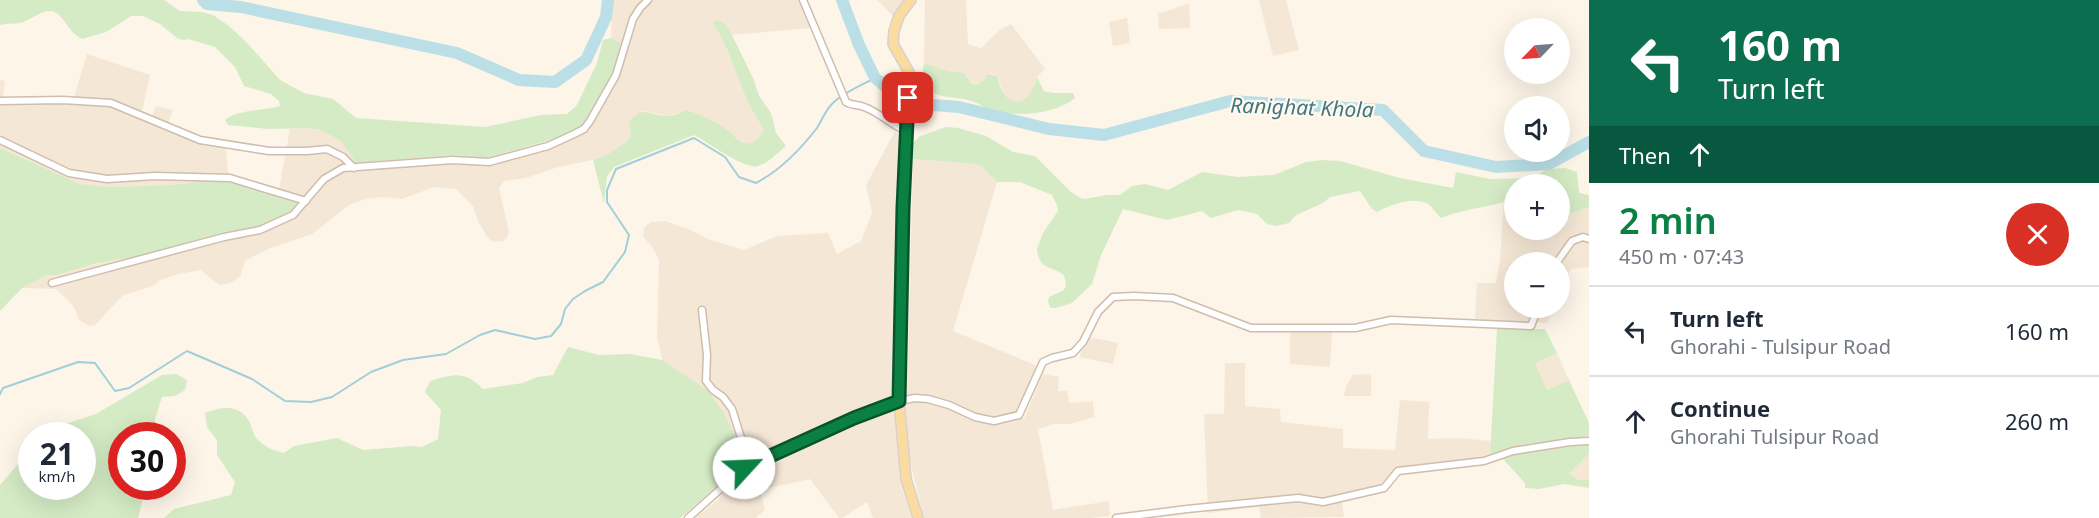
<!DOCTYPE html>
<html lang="en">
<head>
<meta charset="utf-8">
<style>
	:root { --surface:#fff; --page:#f2f2f3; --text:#1f2937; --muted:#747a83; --line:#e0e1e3; --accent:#0b8043 }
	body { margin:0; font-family:"Noto Sans",sans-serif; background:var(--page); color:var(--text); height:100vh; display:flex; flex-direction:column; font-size:22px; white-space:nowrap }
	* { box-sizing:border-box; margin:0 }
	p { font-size:20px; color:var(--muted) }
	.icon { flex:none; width:33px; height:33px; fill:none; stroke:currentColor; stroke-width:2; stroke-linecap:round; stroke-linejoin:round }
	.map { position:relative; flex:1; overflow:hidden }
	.side { display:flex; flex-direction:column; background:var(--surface); width:510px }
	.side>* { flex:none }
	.guide { background:#0b6e4f; color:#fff; overflow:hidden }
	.needle { width:39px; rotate:245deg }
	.buttons { position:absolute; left:1504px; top:18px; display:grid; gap:12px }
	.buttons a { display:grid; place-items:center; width:66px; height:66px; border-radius:50%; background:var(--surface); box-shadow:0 6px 24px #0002; font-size:30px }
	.speed { position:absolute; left:18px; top:422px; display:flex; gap:12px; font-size:30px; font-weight:700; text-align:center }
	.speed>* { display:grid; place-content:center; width:78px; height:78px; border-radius:50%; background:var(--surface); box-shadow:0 6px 24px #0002; line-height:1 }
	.speed small { font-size:15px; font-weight:400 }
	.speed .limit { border:9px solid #d22; background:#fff; color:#111 }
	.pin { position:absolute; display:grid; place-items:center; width:51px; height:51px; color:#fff; margin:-26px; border-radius:12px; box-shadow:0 3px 9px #0006 }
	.me { position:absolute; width:66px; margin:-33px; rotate:65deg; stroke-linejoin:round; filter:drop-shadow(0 0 4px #0008) }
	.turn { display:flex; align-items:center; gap:21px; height:126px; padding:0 30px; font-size:27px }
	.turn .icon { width:78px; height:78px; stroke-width:2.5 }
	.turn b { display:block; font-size:42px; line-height:51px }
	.then { display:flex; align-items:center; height:57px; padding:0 30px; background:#0003; gap:12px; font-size:22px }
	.round { display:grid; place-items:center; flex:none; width:63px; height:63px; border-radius:32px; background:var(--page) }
	.headline { display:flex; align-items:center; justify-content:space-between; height:102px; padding:0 30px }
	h1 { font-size:36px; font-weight:600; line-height:45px; color:var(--accent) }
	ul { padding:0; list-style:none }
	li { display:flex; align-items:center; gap:18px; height:90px; padding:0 30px; border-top:2px solid var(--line) }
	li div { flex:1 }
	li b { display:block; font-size:22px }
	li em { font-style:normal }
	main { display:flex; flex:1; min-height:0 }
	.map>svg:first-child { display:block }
	.residential { fill:#f5e7d6 }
	.green { fill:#d4ebc5 }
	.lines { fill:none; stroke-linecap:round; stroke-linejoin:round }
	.stream { stroke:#a1cfd9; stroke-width:2 }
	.river { stroke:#bbdfe7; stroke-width:12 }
	.minor-casing { stroke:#cfbdad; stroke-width:9 }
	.primary-casing { stroke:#d9d1cd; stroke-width:12 }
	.minor { stroke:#fff; stroke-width:6 }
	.primary { stroke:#fbdca0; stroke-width:9 }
	.route-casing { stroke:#07532c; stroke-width:15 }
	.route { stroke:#0b8043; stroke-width:10 }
	.labels { text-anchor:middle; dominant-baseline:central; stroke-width:4.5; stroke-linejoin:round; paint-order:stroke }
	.water-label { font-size:21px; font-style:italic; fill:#417783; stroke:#fff9ee }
</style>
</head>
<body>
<main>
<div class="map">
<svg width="1589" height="518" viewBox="0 0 1589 518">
	<rect width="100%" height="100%" fill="#fdf5e8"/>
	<path class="residential" d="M 612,0 L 801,0 L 810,28 L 732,35 L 727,26 L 716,28 L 727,49 L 748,103 L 764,130 L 759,139 L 749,144 L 740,142 L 729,131 L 687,110 L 669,116 L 644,111 L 635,115 L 631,136 L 616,151 L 593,160 L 558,167 L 526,178 L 504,181 L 499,188 L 509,232 L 507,238 L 503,241 L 493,242 L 488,238 L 479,223 L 473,206 L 456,189 L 434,187 L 402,199 L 383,197 L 365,199 L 349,205 L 312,234 L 268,249 L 245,261 L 240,277 L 230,283 L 219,285 L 201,270 L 174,275 L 158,281 L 155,285 L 122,296 L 95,325 L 89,326 L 79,320 L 75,309 L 69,301 L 56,289 L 22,288 L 47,275 L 56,275 L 75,268 L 146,255 L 224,232 L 256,227 L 278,195 L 290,129 L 309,128 L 321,130 L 341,141 L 356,163 L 451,155 L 486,158 L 561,137 L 611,38 Z
		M 877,0 L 903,0 L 900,23 Z
		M 925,0 L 966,0 L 968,44 L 981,48 L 1001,29 L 1011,24 L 1045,69 L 1037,77 L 1034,88 L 1029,96 L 1022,102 L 1017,103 L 1011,101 L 1005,95 L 997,76 L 990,73 L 983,82 L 975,85 L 973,84 L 964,73 L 947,71 L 924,63 Z
		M 1259,0 L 1286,0 L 1299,50 L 1273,56 Z
		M 1189,3 L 1190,28 L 1159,29 L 1158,13 L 1165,12 Z
		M 1127,18 L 1130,43 L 1113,46 L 1109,22 Z
		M 87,54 L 150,75 L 142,111 L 152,117 L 156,106 L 173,110 L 168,124 L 201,137 L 225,142 L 229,179 L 172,185 L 108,187 L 80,184 L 0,148 L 0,80 L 5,81 L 3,97 L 74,97 Z
		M 895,131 L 902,138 L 896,399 L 853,415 L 752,461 L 731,474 L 736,448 L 734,434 L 723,411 L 707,390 L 662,360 L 657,337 L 659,260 L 654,250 L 643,236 L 644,228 L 651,222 L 665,221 L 686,228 L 708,239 L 744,250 L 777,236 L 828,233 L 837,254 L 861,241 L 872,213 L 866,185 Z
		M 913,159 L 976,164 L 981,166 L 997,182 L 953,331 L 1038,366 L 1018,414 L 1024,419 L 1043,374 L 1059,377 L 1058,391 L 1067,391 L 1069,403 L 1093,401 L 1094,417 L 1069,424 L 1054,424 L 1038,429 L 1053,510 L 1109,501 L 1110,516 L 1092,518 L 924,518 L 906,445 L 904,406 L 907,393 Z
		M 1515,199 L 1515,230 L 1560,230 L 1560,209 L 1567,215 L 1589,207 L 1589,267 L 1571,269 L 1560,293 L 1560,262 L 1515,262 L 1515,308 L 1554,308 L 1547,323 L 1475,320 L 1477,283 L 1496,283 L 1500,260 L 1504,200 Z
		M 1290,331 L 1332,331 L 1330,367 L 1290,364 Z
		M 1089,337 L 1118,343 L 1113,364 L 1079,357 Z
		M 1557,353 L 1569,380 L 1547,390 L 1535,363 Z
		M 1225,363 L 1245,363 L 1245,406 L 1280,409 L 1281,422 L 1343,429 L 1343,448 L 1395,450 L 1400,400 L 1429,402 L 1428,439 L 1459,438 L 1491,441 L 1490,456 L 1483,458 L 1398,468 L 1390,487 L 1385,490 L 1342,502 L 1344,517 L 1261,518 L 1259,507 L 1208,513 L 1204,414 L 1224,414 Z
		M 1371,374 L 1371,396 L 1344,396 L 1346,386 L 1353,375 Z
		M 894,405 L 901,485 L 911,518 L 873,518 L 867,502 L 842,518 L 839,518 L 810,479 L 760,490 L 765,510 L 755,518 L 695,518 L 714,503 L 746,471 L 855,420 Z
		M 1589,454 L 1589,479 L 1579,480 L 1569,474 Z"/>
	<path class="green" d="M 0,0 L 164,0 L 180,11 L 202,12 L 213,15 L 229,26 L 247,43 L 280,80 L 304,93 L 333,99 L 356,118 L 485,127 L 541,115 L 567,114 L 577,105 L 597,63 L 603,40 L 611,38 L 620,43 C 624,56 594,110 585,121 C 581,126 576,130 571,134 L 486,158 L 451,155 L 356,163 L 341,141 L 321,130 L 309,128 L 268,129 L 228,125 L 225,120 C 236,109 266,111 280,106 L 279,101 L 271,94 L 244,86 L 235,67 L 215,47 L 188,39 L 183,40 L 177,38 L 160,24 L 143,16 L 131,16 L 106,32 L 82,39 C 71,34 67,23 59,15 C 47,3 32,21 19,23 C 13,24 7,23 0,25 Z
		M 719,20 L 727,26 L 732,35 L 753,78 L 759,96 L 771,113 L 776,133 L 786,146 C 777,153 769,163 758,166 C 745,170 708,142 694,135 L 614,167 L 607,176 L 604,203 L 593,160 C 609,154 620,149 631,136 L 629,122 C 643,104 650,116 668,116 C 675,116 681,112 686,110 C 701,115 718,122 730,132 C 734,135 737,140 741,142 C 752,147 759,138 764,130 L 748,103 L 727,49 L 713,22 Z
		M 924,63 L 947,71 L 964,73 L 972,84 C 980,86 984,80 988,74 L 997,76 C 1005,110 1028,111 1037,77 L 1044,91 L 1053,93 L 1073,93 L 1075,98 C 1057,114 1018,117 994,111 C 985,109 978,102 968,100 C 957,97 941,98 932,92 C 921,85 922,74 924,63 Z
		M 946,127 L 958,128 L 986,136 L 1013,152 L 1035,156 L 1070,191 L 1080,198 L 1085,199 L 1107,195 L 1120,195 L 1132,186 L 1145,184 L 1168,190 L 1202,172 L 1238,177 L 1274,175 L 1306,162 L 1323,160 L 1340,161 L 1400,178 L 1453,188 L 1456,172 L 1490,179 L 1533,178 L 1547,169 L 1565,168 L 1577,172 L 1579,193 L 1589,195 L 1589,207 L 1567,215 L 1560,209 L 1560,184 L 1515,184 L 1515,199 C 1507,200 1500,204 1492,205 C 1472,209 1460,211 1441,218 C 1436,214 1433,207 1428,204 C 1411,196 1391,205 1377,212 L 1372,209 L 1360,191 L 1330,197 L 1323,203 L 1296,215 L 1289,223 L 1276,226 L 1267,224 L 1257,214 L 1238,210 L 1211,218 L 1202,211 L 1167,220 L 1123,209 L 1101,255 L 1092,284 L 1072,303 L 1056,308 L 1051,308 L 1048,302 L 1049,297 L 1064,290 C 1067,284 1066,280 1063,274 C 1049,266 1039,269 1037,249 L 1043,233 L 1058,211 L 1057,205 L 1052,195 L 1020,182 L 997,182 L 981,166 L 976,164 L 913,159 L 912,144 L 920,136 Z
		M 0,148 L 80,184 L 108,187 L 172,185 L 229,179 L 300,204 L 291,213 L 256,227 L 224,232 L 146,255 L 93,264 L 56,275 L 47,275 L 22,288 L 0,311 Z
		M 1497,329 L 1545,329 L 1557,353 L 1535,363 L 1547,390 L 1569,380 L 1589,423 L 1589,436 L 1513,448 L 1490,456 Z
		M 568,347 L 599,355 L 630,354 L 662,360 L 707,390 L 723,411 L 734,434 L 736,448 L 731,474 L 680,518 L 164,518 L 174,509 L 231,495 L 235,482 L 217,455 L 217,440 L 207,427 L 205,413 C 222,406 241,404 250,423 C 252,429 254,436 258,440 C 265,447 275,451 284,453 L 294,446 L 337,438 L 363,450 L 412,446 L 422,447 L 438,439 L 441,410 L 425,392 L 430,381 C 453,374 465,370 483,389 L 523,383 L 537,377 L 553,375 Z
		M 176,374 L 187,380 L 185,390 L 175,396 L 162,397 L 155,419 L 157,435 L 122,435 L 122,486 L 146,486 L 138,518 L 0,518 L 0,485 L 31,449 L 32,486 L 82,486 L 82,435 L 44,435 L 53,428 L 96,414 L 162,375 Z
		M 1571,443 L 1589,443 L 1589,454 L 1569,474 L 1579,480 L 1589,479 L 1589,488 L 1564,484 L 1539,489 L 1525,488 L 1525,483 L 1502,458 L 1514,453 Z"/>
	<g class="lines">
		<path class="stream" d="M 0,394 L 3,388 L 78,362 L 95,363 L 115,391 L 129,388 L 187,351 L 252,379 L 285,401 L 311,402 L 332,397 L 371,372 L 403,360 L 446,354 L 480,335 L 495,330 L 535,339 L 551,336 L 561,324 L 565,309 L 573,299 L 585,291 L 603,282 L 625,252 L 629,235 L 607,202 L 607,190 L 616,169 L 694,138 L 725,157 L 739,177 L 756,183 C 781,170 800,150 817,128 C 822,120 825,111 832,104 C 842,93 862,85 875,78"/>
		<path class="river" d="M 203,0 L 207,4 L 241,7 L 457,53 L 519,80 L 555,82 L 586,60 L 606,17 L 608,0
			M 842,0 L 859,45 L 875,78 L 907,103 L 959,107 L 1049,129 L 1104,135 L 1230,101 L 1383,110 L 1424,151 L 1496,167 L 1549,164 L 1589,142"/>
		<defs>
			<path id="minor" d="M 803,0 L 846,102 C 852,106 858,104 864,107 C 879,112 891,125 906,131
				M 0,101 L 63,100 L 111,103 L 200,140 L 269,151 L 307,151 L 327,149 L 343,157 L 354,168
				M 0,140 L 69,173 L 107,179 L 155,176 L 230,178 L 306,201
				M 1557,262 L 1572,241 L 1583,237 L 1589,239
				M 52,283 L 224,237 L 260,230 L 293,215 L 324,179 L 343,168 L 452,160 L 489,162 L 548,146 L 572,135 L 584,129 L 590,121 L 616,75 L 633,19 L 640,8 L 648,0
				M 702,310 L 707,355 L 706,381 L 713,390 L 723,397 L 732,409 L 742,441 L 744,468
				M 688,518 L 744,468 L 854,418 L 899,401 L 915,398 L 928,399 L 949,405 L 975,417 L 994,421 L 1019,415 L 1043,362 L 1052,358 L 1073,353 L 1083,342 L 1098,312 L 1113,297 L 1134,296 L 1173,298 L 1251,328 L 1355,328 L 1391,320 L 1531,326 L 1538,308
				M 1116,518 L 1187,509 L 1298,498 L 1323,502 L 1384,488 L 1398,471 L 1484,461 L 1513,451 L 1570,442 L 1589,441"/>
			<path id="primary" d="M 911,0 L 899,16 L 894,31 L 893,44 L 910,74 L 903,208 L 899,401 L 906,479 L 918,518"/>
		</defs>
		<use href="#minor" class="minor-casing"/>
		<use href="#primary" class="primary-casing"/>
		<use href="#minor" class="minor"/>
		<use href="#primary" class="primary"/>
	</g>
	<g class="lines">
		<defs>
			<path id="route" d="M 744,468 L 854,418 L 899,401 L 903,208 L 908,98"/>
		</defs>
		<use href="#route" class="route-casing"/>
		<use href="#route" class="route"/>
	</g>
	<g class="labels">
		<g class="water-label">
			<text transform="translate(1302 107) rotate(2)">Ranighat Khola</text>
		</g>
	</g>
</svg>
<div class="buttons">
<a><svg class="needle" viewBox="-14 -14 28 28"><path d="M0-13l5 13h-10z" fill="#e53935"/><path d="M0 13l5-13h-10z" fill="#747a83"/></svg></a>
<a><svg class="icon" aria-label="sound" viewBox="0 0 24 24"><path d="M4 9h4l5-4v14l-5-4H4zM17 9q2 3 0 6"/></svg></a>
<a>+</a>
<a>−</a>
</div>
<div class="speed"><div>21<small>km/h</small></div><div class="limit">30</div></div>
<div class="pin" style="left:908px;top:98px;background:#d93025"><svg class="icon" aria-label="arrive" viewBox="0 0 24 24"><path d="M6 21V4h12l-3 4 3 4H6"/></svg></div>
<svg class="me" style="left:744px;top:468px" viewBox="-20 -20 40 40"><circle r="19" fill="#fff"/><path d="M0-13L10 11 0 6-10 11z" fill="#0b8043"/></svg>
</div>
<section class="side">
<div class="guide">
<div class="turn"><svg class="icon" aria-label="left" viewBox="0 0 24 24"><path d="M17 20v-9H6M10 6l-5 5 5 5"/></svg><div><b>160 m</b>Turn left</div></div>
<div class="then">Then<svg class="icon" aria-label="ahead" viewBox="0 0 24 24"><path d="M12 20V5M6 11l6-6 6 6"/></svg></div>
</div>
<div class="headline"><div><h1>2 min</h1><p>450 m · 07:43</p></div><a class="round" style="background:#d93025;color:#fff"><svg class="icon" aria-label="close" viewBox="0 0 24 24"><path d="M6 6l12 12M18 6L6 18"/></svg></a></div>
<ul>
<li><svg class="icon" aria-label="left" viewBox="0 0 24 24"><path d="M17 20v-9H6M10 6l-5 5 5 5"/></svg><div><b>Turn left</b><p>Ghorahi - Tulsipur Road</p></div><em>160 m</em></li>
<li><svg class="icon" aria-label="ahead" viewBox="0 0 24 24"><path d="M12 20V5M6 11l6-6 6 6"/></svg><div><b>Continue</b><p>Ghorahi Tulsipur Road</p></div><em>260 m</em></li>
</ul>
</section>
</main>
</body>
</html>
